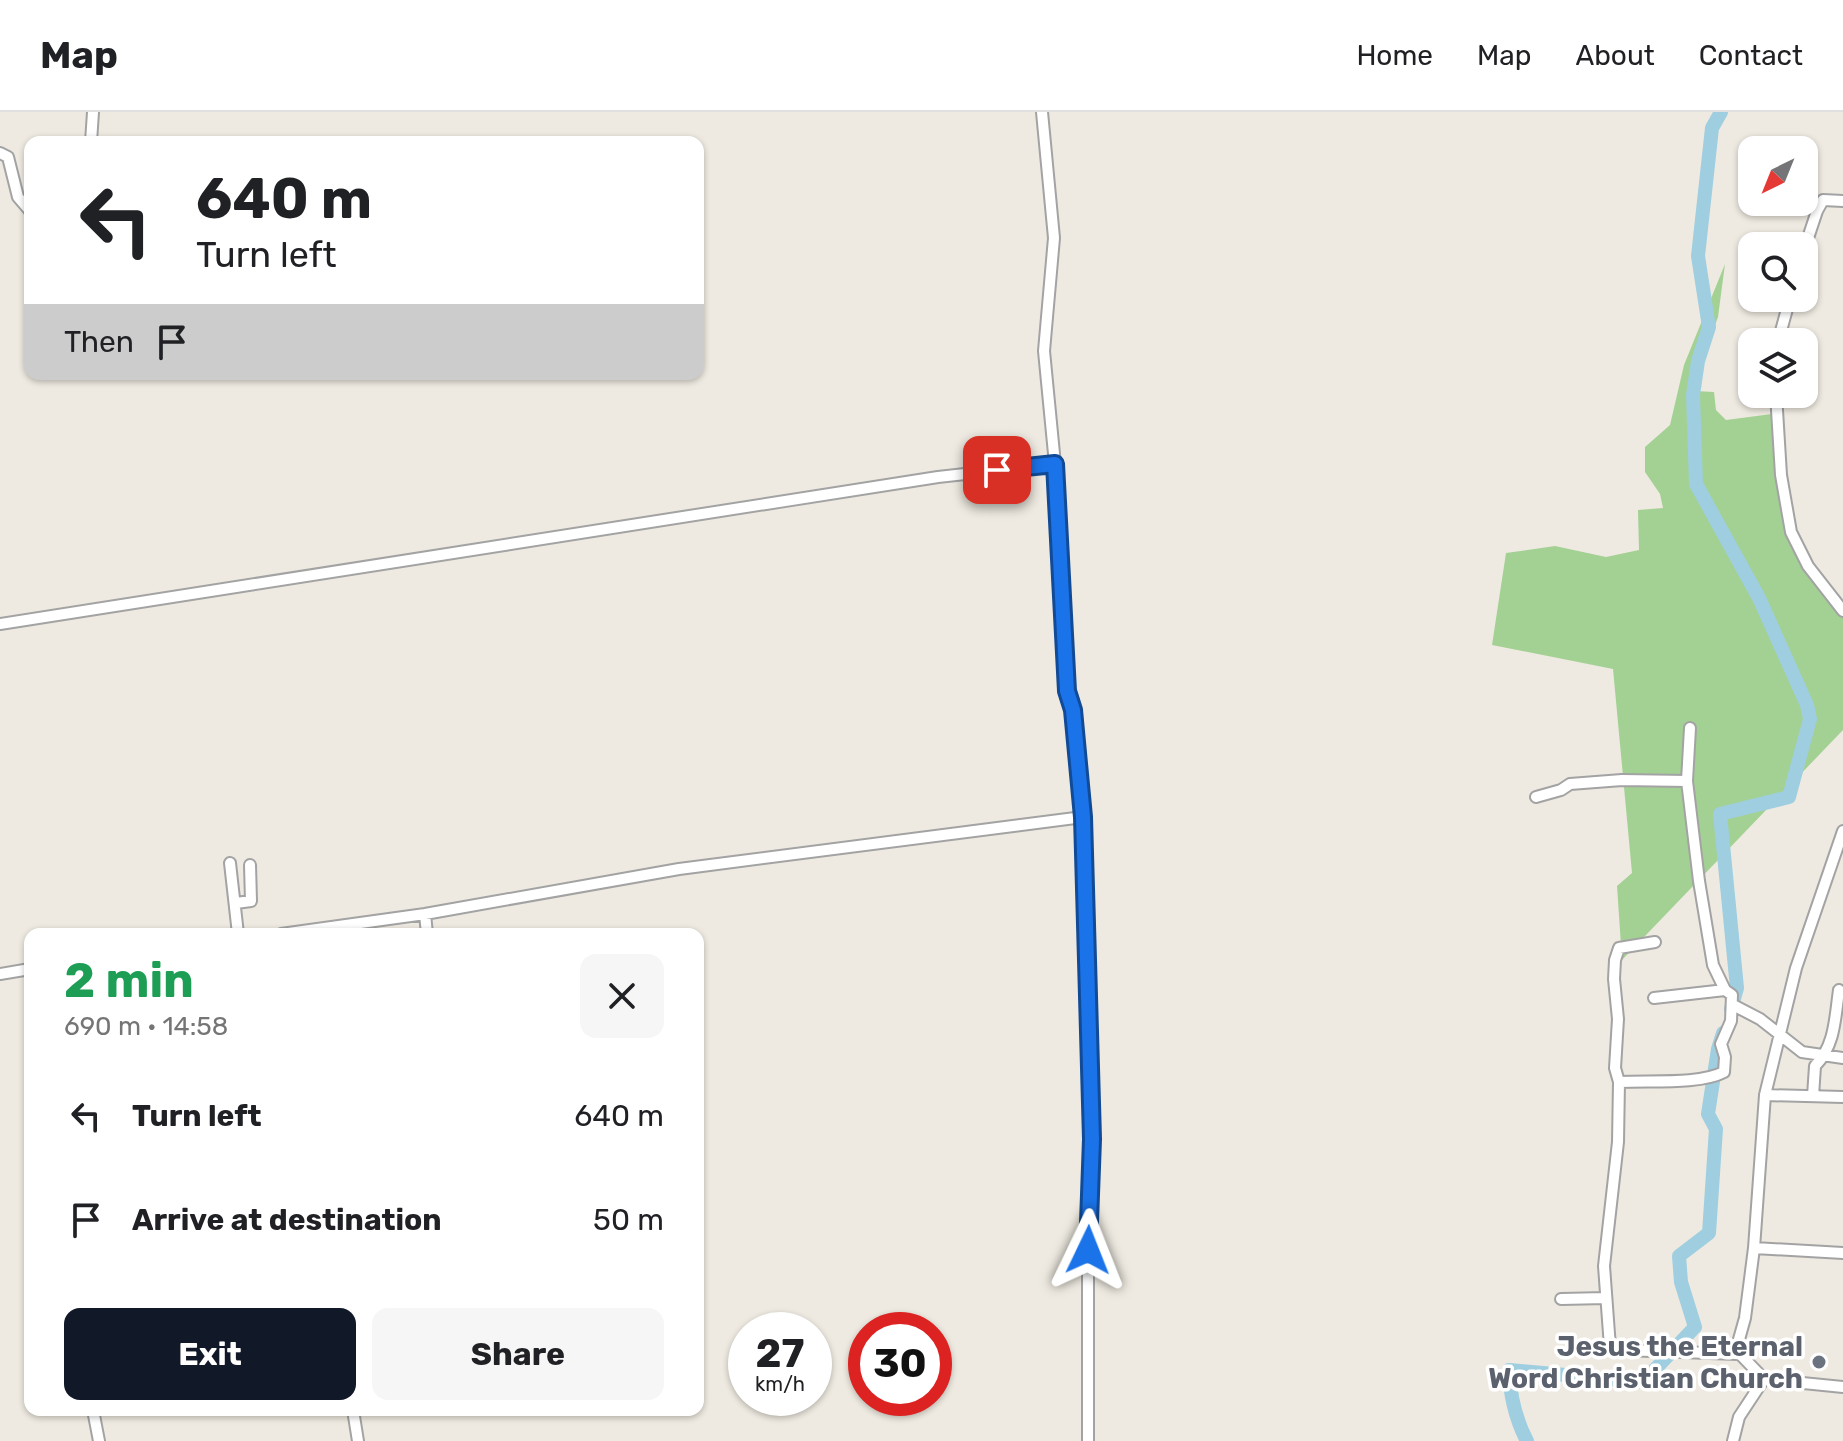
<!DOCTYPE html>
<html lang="en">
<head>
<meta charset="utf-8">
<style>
	:root { --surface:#fff; --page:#f6f6f6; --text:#202124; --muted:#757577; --line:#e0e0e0; --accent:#111827 }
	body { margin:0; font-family:Rubik,sans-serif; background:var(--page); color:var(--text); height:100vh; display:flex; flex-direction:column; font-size:30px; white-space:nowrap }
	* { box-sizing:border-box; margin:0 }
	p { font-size:26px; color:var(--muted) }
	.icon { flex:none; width:44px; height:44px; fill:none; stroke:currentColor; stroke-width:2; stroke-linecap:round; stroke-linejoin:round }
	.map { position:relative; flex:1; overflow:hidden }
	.drawer { position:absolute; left:24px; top:816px; width:680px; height:488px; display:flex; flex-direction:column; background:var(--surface); border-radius:16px; box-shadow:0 2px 6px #0004 }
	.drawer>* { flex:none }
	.banner { position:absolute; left:24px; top:24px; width:680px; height:244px; border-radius:16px; box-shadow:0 2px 6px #0004; background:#fff; color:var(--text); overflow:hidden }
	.needle { width:52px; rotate:223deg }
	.tools { position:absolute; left:1738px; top:24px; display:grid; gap:16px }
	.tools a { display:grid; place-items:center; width:80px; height:80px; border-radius:16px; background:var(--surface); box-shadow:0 2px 6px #0004; font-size:40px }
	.speed { position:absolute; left:728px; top:1200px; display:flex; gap:16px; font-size:40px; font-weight:700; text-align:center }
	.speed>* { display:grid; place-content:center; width:104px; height:104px; border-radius:50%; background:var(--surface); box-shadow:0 2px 6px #0004; line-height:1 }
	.speed small { font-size:20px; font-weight:400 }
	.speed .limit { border:12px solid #d22; background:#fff; color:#111 }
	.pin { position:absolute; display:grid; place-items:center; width:68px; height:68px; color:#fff; margin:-34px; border-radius:16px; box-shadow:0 4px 12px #0006 }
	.me { position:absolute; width:88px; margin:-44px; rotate:2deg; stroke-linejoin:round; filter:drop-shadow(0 0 6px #0008) }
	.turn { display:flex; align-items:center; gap:28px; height:168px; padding:0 40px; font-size:36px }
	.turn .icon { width:104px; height:104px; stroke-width:2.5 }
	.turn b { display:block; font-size:56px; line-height:68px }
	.then { display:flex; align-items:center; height:76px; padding:0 40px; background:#0003; gap:16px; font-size:30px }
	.round { display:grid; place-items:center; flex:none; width:84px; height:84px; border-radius:16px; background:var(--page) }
	.headline { display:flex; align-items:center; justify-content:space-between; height:136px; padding:0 40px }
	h1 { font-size:48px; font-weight:700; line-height:60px; color:#1e9e55 }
	.primary-button { display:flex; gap:16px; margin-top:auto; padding:16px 40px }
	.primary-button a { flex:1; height:92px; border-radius:16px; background:var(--accent); color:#fff; font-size:32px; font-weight:700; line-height:92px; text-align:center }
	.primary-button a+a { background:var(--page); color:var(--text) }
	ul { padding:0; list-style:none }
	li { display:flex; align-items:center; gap:24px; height:104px; padding:0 40px }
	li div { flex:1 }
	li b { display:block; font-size:30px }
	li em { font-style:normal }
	header { display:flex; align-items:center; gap:48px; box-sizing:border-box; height:112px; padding:0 40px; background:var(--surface); border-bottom:2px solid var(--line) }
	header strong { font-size:38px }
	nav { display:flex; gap:44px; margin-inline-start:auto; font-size:28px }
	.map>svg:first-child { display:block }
	.forest { fill:#a3d193 }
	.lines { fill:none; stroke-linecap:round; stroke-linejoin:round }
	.river { stroke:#9ecedf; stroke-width:14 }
	.minor-casing { stroke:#a3a3a3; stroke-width:14 }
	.minor { stroke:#fff; stroke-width:10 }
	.route-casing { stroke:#114b97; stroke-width:20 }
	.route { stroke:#1a73e8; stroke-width:14 }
	.worship-dot { fill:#6b7280; stroke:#fff; stroke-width:3 }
	.labels { text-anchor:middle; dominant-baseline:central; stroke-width:7; stroke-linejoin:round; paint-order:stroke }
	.worship-label { font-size:28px; font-weight:bold; fill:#5b616d; stroke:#fff; text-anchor:end }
</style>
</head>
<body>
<header>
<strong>Map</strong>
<nav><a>Home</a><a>Map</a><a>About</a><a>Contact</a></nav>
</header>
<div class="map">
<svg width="1843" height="1329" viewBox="0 0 1843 1329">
	<rect width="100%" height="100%" fill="#eeeae1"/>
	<path class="forest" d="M 1725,152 L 1718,205 L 1696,266 L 1695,279 L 1714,280 L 1716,298 L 1726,308 L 1772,302 L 1789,422 L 1843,501 L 1843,618 L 1622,848 L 1617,774 L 1632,761 L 1613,557 L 1492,533 L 1506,441 L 1555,434 L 1606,445 L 1639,438 L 1638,398 L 1663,396 L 1660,382 L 1645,360 L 1645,335 L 1670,313 L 1684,253 Z"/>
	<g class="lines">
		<path class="river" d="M 1721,0 L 1712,16 L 1698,144 L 1709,215 L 1698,249 L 1693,283 L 1696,372 L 1759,486 L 1807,593 L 1810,607 L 1789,685 L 1720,702 L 1737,876 L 1731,897
			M 1527,1329 C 1515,1306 1510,1284 1509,1258 L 1643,1270 L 1695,1215 L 1681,1170 L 1679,1144 L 1709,1121 L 1716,1017 L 1708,1002 L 1718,937 L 1723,921"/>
		<defs>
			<path id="minor" d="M 1042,0 L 1054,126 L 1044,239 L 1055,352 L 1067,579 L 1073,598 L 1083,705 L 1092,1027 L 1088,1138 L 1088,1329
				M 91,30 L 93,0
				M 0,41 L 8,45 L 18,85 L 30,99
				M 1804,138 L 1817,99 L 1823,88 L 1843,89
				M 1778,230 L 1790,186
				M 1776,282 L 1781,363 L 1791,420 L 1808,454 L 1843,499
				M 0,512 L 938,365 L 1055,352
				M 1536,685 L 1561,678 L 1570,672 L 1622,668 L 1687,669
				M 1843,719 L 1796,856 L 1765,983 L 1754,1136 L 1745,1206 L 1736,1238 L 1764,1267 L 1843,1275
				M 230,751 L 238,822
				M 236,791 L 251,789 L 250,753
				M 425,802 L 427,822
				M 281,822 L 425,802 L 679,757 L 1083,705
				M 1655,830 L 1619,836 L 1615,848 L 1614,867 L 1618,907 L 1615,956 L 1619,970 L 1618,1030 L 1604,1154 L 1610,1235 L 1622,1238 L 1738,1242
				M 0,862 L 30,857
				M 1654,886 L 1725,878
				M 1733,893 L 1760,907 L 1802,940 L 1843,946
				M 1619,970 C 1648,968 1699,973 1724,960 L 1725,945 L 1721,932 L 1731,909 L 1732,883 L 1725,878 L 1713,853 L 1699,769 L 1687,669 L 1690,616
				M 1765,983 L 1843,985
				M 1813,984 L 1815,954 C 1835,934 1835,906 1839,878
				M 1754,1136 L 1843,1141
				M 1561,1187 L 1606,1186
				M 93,1298 L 99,1329
				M 353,1298 L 358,1329
				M 1733,1329 L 1739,1305 L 1764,1267"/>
		</defs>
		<use href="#minor" class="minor-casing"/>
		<use href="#minor" class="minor"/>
	</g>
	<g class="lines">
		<defs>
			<path id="route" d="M 997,358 L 1055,352 L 1067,579 L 1073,598 L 1083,705 L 1092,1027 L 1088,1138"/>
		</defs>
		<use href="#route" class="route-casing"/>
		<use href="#route" class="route"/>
	</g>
	<circle class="worship-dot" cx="1819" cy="1250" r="8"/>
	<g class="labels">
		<g class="worship-label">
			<text x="1803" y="1234">Jesus the Eternal<tspan x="1803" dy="32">Word Christian Church</tspan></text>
		</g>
	</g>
</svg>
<div class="tools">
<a><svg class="needle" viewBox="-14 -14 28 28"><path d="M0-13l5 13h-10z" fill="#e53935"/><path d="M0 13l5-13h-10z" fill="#757577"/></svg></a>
<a><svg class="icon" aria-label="search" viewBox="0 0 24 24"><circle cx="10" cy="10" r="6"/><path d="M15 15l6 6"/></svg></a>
<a><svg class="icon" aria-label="layers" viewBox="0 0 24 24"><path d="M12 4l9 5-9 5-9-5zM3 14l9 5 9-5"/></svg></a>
</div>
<div class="speed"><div>27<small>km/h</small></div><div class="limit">30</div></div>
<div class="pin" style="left:997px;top:358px;background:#d93025"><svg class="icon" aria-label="arrive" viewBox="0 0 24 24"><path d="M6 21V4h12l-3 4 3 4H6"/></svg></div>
<svg class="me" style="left:1088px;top:1138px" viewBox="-20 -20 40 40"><path d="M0-17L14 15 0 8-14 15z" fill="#1a73e8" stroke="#fff" stroke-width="4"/></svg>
<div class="banner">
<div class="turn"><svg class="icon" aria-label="left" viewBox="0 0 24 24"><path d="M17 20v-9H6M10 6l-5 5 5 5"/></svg><div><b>640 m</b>Turn left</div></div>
<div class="then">Then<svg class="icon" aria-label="arrive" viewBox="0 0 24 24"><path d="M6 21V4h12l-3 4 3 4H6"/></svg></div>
</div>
<section class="drawer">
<div class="headline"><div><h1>2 min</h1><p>690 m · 14:58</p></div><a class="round"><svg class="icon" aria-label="close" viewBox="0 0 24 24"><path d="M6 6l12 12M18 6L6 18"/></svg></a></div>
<ul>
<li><svg class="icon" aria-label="left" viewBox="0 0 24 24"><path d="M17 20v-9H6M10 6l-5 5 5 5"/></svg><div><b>Turn left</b></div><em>640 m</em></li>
<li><svg class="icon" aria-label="arrive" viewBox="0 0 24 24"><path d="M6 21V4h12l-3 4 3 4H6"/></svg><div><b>Arrive at destination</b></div><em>50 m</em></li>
</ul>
<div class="primary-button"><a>Exit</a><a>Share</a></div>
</section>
</div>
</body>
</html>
